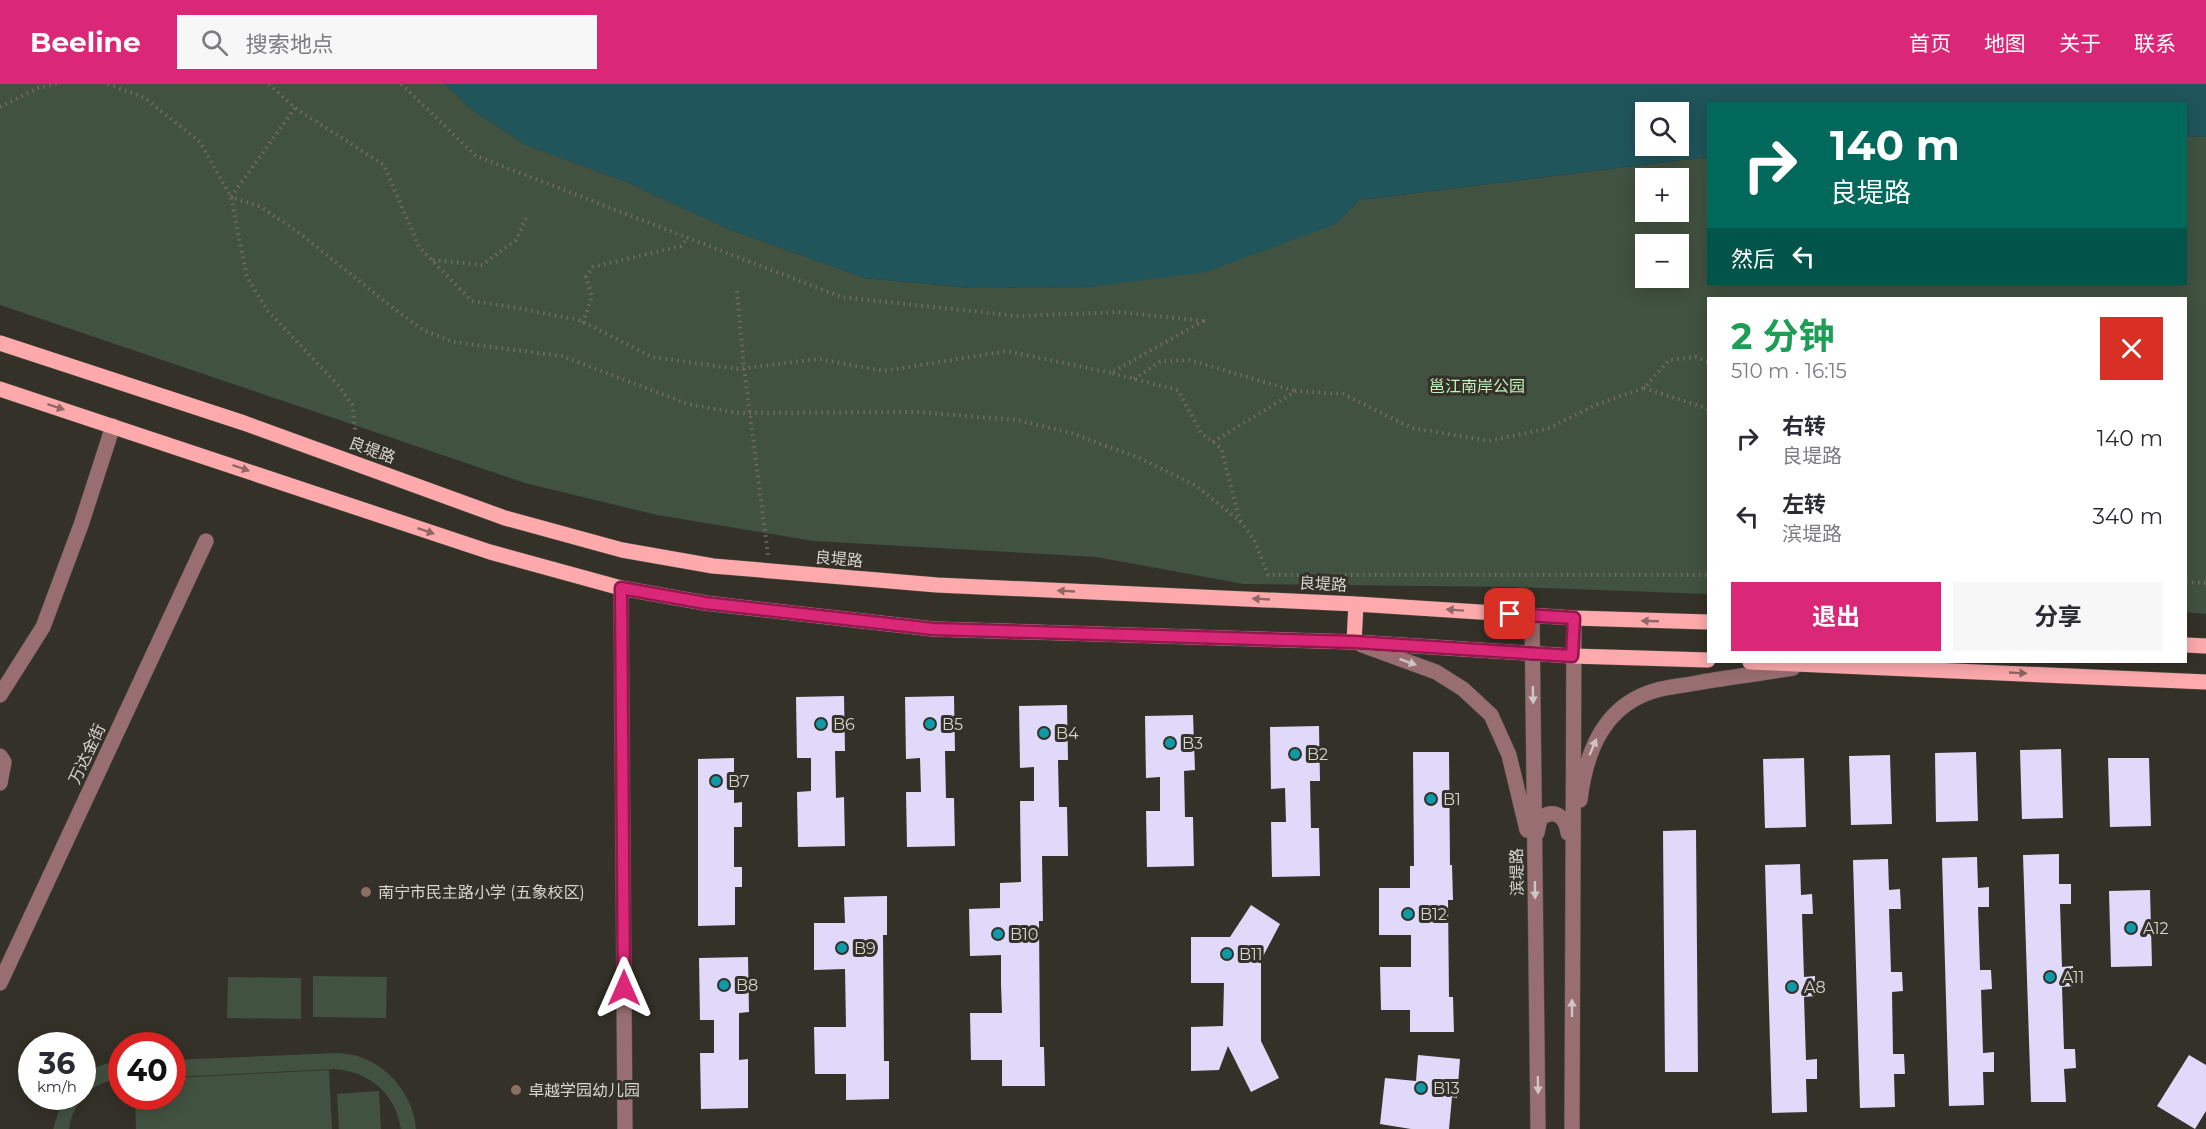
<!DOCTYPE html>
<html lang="zh">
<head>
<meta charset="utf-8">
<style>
	:root { --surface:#fff; --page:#f7f7f7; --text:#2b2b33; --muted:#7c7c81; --accent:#db2777 }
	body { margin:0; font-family:Montserrat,"Noto Sans SC",sans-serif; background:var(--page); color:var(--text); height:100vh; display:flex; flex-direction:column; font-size:22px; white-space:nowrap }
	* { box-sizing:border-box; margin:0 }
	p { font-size:20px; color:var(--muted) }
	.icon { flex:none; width:33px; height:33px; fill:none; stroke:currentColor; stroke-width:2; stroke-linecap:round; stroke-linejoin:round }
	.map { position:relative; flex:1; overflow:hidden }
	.details { position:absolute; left:1707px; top:213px; width:480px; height:366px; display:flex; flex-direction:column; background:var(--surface); border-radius:0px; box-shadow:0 3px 15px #0003 }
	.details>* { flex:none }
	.banner { position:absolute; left:1707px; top:18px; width:480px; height:183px; border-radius:0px; box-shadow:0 3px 15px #0003; background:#00695c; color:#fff; overflow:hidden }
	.controls { position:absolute; left:1635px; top:18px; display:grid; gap:12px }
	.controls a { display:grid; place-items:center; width:54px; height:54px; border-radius:0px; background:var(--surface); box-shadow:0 3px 15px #0003; font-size:30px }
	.speed { position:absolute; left:18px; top:948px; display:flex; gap:12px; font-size:30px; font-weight:700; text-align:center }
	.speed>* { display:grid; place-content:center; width:78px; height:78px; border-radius:50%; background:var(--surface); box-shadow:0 3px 15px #0003; line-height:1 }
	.speed small { font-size:15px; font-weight:400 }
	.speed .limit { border:9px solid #d22; background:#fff; color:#111 }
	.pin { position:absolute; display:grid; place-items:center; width:51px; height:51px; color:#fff; margin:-26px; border-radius:12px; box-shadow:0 3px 9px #0006 }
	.me { position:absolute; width:66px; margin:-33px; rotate:0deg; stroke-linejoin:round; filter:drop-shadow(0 0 4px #0008) }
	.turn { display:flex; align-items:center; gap:21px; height:126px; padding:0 24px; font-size:27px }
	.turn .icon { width:78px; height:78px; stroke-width:2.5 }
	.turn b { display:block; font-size:42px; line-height:51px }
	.then { display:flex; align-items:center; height:57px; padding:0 24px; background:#0003; gap:12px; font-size:22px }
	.round { display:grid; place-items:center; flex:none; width:63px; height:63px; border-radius:0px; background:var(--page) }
	.overview { display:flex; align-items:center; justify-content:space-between; height:102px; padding:0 24px }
	h1 { font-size:36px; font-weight:700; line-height:45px; color:#1e9e55 }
	.cta { display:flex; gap:12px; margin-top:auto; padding:12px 24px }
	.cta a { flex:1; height:69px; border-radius:0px; background:var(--accent); color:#fff; font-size:24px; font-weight:700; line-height:69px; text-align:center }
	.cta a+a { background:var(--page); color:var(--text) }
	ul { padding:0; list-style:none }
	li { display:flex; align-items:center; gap:18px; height:78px; padding:0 24px }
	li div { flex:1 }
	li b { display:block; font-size:22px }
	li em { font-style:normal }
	header { display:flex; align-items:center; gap:36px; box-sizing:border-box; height:84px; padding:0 30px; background:var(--accent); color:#fff }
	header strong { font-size:28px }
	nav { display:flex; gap:33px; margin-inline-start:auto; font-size:21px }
	.search { width:420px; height:54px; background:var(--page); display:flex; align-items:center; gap:15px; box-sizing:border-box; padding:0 21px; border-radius:0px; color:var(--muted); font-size:22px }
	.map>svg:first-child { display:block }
	.green { fill:#425240; fill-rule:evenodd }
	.water { fill:#20555c; fill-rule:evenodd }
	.building { fill:#e0d9fa }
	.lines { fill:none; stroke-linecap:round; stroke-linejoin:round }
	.minor-casing { stroke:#514f46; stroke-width:16 }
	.major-casing { stroke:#514f46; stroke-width:16 }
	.path { stroke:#6e6b63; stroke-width:4; stroke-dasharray:1.5 4.5; stroke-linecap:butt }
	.minor { stroke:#986e70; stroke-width:15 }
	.major { stroke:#feaaad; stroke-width:15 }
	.oneway { fill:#8f6764 }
	.oneway2 { fill:#cec6c2 }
	.route-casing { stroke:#8e194d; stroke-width:15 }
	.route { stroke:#db2777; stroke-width:10 }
	.culture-dot { fill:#0f9aa8; stroke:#343128; stroke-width:2 }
	.education-dot { fill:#8d6e63; stroke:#343128; stroke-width:2 }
	.labels { text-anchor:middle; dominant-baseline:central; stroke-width:6; stroke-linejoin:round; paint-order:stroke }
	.park-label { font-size:16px; fill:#c2f2bd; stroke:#343128 }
	.street-label { font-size:16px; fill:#d7d5d0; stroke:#343128 }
	.poi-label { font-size:16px; fill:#d7d5d0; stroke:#343128; text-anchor:start }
</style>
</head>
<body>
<header>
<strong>Beeline</strong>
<div class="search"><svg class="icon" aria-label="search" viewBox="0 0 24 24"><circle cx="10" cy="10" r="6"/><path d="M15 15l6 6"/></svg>搜索地点</div>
<nav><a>首页</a><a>地图</a><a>关于</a><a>联系</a></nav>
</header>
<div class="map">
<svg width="2206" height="1045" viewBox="0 0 2206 1045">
	<rect width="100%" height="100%" fill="#343128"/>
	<path class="green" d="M 0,0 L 445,0 L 471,25 L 526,61 L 624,97 L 731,146 L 865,194 L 971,204 L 1089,203 L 1336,140 L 1359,116 L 1708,73 L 1708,200 L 2186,200 L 2186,52 L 2206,53 L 2206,530 L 2186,528 L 2186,214 L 1708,214 L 1708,510 L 1514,503 L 1244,500 L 1096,473 L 814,457 L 657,431 L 525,399 L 0,221 ZM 1646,94 L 1678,94 L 1678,128 L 1646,128 ZM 1646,160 L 1678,160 L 1678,194 L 1646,194 Z
		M 313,892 L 387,893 L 386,934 L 313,933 Z
		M 228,893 L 301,894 L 301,935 L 227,934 Z
		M 338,969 C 344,970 351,970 357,972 C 389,981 414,1013 416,1045 L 401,1045 C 395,1009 370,988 334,985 L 173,993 L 173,976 Z
		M 112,978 L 121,978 L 121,995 C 93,997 73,1017 69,1045 L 53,1045 L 63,1013 L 82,1012 L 83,990 L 87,986 Z
		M 329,986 L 332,1045 L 136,1045 L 135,1013 L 172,1012 L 173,994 Z
		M 379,1007 L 381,1045 L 339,1045 L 337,1010 Z"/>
	<path class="water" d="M 445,0 L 2206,0 L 2206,53 L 2186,52 L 2186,20 L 1708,20 L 1708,73 L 1359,116 L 1336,140 L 1206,188 L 1089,203 L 971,204 L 865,194 L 731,146 L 624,97 L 526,61 L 471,25 ZM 1646,28 L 1678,28 L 1678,62 L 1646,62 Z"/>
	<path class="building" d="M 844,612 L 845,667 L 835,667 L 836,714 L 844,713 L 845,762 L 798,763 L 797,708 L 811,707 L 811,674 L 797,674 L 796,613 Z
		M 954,612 L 955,667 L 945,667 L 946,714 L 954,714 L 955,762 L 907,763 L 906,708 L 921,708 L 920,674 L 906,675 L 905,613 Z
		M 1067,621 L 1068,676 L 1058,676 L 1059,723 L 1067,723 L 1068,772 L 1042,772 L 1043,837 L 1039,837 L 1040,963 L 1044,963 L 1045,1002 L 1002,1002 L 1002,976 L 971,976 L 970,929 L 1002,929 L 1001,900 L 1001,871 L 970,872 L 969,825 L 1000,824 L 1000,799 L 1021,798 L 1020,717 L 1034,717 L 1034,683 L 1020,684 L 1019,622 Z
		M 1193,631 L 1195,686 L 1184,687 L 1185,733 L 1193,733 L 1194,782 L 1147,783 L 1146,727 L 1160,727 L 1160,693 L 1146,694 L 1145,632 Z
		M 1319,642 L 1320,697 L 1310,697 L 1311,744 L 1319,744 L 1320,792 L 1272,793 L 1271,738 L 1286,738 L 1285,704 L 1271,705 L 1270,643 Z
		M 2061,665 L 2063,734 L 2022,735 L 2020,666 Z
		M 1413,668 L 1449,668 L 1450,781 L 1452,781 L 1453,816 L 1448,816 L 1449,913 L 1453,913 L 1454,948 L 1410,948 L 1410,926 L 1381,926 L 1380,883 L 1411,883 L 1411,851 L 1379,851 L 1379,804 L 1410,804 L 1410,782 L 1414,782 Z
		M 1976,668 L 1978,737 L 1936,738 L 1935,669 Z
		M 1890,671 L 1892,740 L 1851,741 L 1849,672 Z
		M 734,674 L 734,719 L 742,718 L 742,743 L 734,743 L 734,783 L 742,783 L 742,803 L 735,803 L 735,841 L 698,842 L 698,675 Z
		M 1804,674 L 1806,743 L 1765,744 L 1763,675 Z
		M 2108,674 L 2149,674 L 2151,742 L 2110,743 Z
		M 1696,746 L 1698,988 L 1665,988 L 1663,747 Z
		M 2059,770 L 2059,800 L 2071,800 L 2071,820 L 2060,820 L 2062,883 L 2073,882 L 2074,902 L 2062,903 L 2064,965 L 2075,965 L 2076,984 L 2064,985 L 2066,1018 L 2031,1018 L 2023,771 Z
		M 1977,773 L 1978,804 L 1989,803 L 1989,823 L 1978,823 L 1980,886 L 1991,886 L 1992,905 L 1981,906 L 1983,969 L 1994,968 L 1994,988 L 1983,988 L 1984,1021 L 1949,1022 L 1942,774 Z
		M 1888,775 L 1889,806 L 1900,805 L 1901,825 L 1889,825 L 1891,888 L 1902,888 L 1903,907 L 1892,908 L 1893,970 L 1904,970 L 1905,990 L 1894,990 L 1895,1023 L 1860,1024 L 1853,776 Z
		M 1800,780 L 1801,811 L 1812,810 L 1813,830 L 1802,830 L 1804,893 L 1815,892 L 1815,912 L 1804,913 L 1806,976 L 1817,975 L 1817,995 L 1806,995 L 1807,1028 L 1772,1029 L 1765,781 Z
		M 2150,806 L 2152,882 L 2111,883 L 2109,807 Z
		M 887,812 L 887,851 L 883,851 L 884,977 L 889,977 L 889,1015 L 846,1016 L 846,990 L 815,990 L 814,943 L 846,943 L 845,885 L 814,886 L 814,839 L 845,839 L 844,813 Z
		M 1251,821 L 1280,840 L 1261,876 L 1261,957 L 1279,994 L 1251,1008 L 1228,962 L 1219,986 L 1191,987 L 1191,943 L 1223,942 L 1224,899 L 1191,899 L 1191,853 L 1230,853 Z
		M 748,873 L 749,928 L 739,929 L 739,976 L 748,975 L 748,1024 L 701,1025 L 700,969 L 714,969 L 714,936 L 700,936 L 699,874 Z
		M 1418,971 L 1460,975 L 1457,1014 L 1452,1013 L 1449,1045 L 1411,1045 L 1380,1040 L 1385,994 L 1416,997 Z
		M 2189,971 L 2206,981 L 2206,1027 L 2195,1045 L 2157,1022 Z"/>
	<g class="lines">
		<defs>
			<path id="minor" d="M 621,504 L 625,1045
				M 1532,531 L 1538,1045
				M 1362,561 L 1436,588 L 1463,605 L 1491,631 L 1509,671 L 1527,746
				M 0,611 L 43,543 L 81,441 L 113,342
				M 0,672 L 4,678 L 0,699
				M 1580,716 C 1586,666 1605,618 1661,605 C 1674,602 1688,601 1702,598 C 1732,593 1763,589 1793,584
				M 1537,749 L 1540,735 C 1554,723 1566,733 1568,749
				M 0,899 L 206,457
				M 1572,1045 L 1574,534"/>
			<path id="major" d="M 0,259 L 244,339 L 505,434 L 622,466 L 713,482 L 937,501 L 1356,520 L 1574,534 L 1708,538
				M 0,305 L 490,468 L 621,504 L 705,519 L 933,545 L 1354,558 L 1572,572 L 1708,576
				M 1354,558 L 1356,520
				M 2186,561 L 2206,562
				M 1750,578 L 2206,598"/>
		</defs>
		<use href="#minor" class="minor-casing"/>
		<use href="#major" class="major-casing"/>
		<path class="path" d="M 108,0 L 145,14 L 200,58 L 231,113 L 247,193 L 267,226 L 338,301 L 352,321 L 355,345 L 354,362
			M 269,0 L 295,24 L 384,81 L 419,163 L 472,217 L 518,224 L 579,236 L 652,273 L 737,285 L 819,275 L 884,287 L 1007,267 L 1111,289
			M 401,0 L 476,72 L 841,213 L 1017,232 L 1119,228 L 1203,237 L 1111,289 L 1178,306 L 1201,349 L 1221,364 L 1240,437
			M 0,23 L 38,4 L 57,0
			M 295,24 L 231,113 L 261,123 L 302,151 L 393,224 L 423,246 L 453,258 L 562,272 L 688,320 L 737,329 L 916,328 L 1017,336 L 1071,349 L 1139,374 L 1195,401 L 1240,437 L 1254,455 L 1268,491 L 1708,491
			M 433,176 L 482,181 L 516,156 L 526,134
			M 737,207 L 744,284 L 768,471
			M 583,239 L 592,212 L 586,193 L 593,183 L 681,162 L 688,153
			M 1134,295 L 1161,277 L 1189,276 L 1295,307
			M 1644,304 L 1706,324 L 1708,326
			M 1213,358 L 1296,307 L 1343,310 L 1412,344 L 1489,357 L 1549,344 L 1598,320 L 1644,304 L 1669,276 L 1696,273 L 1708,278
			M 2186,498 L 2206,499"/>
		<use href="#minor" class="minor"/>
		<use href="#major" class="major"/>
	</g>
	<defs><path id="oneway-solid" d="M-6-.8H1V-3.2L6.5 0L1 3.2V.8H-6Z" transform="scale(1.5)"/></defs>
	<g class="oneway">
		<use href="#oneway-solid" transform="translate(56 323) rotate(18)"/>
		<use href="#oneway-solid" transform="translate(241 384) rotate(19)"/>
		<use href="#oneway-solid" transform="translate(426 447) rotate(19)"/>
		<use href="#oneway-solid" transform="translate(1066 507) rotate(-177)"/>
		<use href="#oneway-solid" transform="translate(1261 515) rotate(-177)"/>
		<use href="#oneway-solid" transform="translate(1455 526) rotate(-176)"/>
		<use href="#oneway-solid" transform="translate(1650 537) rotate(-178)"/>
		<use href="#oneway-solid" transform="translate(2018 589) rotate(3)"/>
	</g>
	<g class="oneway2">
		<use href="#oneway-solid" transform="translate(1408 578) rotate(20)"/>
		<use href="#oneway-solid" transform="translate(1533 611) rotate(89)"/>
		<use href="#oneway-solid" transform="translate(1593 663) rotate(-67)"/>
		<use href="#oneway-solid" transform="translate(1535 806) rotate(89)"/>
		<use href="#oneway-solid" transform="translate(1572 924) rotate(-90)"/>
		<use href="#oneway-solid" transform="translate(1538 1001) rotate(89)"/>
	</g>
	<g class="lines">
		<defs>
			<path id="route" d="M 624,904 L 621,504 L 705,519 L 933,545 L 1354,558 L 1572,572 L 1574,534 L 1510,530"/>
		</defs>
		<use href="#route" class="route-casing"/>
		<use href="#route" class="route"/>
	</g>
	<g class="culture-dot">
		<circle cx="821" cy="640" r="6"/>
		<circle cx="930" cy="640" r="6"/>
		<circle cx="1044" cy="649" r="6"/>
		<circle cx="1170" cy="659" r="6"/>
		<circle cx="1295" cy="670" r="6"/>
		<circle cx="716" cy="697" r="6"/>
		<circle cx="1431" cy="715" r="6"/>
		<circle cx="1408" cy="830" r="6"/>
		<circle cx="2131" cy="844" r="6"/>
		<circle cx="998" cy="850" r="6"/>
		<circle cx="842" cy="864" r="6"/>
		<circle cx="1227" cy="870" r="6"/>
		<circle cx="2050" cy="893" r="6"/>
		<circle cx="724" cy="901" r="6"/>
		<circle cx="1792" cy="903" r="6"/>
		<circle cx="1421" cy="1004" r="6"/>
	</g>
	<g class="education-dot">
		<circle cx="366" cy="808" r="6"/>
		<circle cx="516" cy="1006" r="6"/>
	</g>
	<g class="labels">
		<g class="park-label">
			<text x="1477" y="302">邕江南岸公园</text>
		</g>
		<g class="street-label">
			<text transform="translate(372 366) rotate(20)">良堤路</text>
			<text transform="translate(839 475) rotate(5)">良堤路</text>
			<text transform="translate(1323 500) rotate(3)">良堤路</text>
			<text transform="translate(87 670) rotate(-65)">万达金街</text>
			<text transform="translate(1517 788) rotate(-91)">滨堤路</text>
		</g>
		<g class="poi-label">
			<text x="833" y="640">B6</text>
			<text x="942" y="640">B5</text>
			<text x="1056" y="649">B4</text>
			<text x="1182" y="659">B3</text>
			<text x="1307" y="670">B2</text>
			<text x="728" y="697">B7</text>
			<text x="1443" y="715">B1</text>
			<text x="378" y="808">南宁市民主路小学 (五象校区)</text>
			<text x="1420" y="830">B12</text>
			<text x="2143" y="844">A12</text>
			<text x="1010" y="850">B10</text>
			<text x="854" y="864">B9</text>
			<text x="1239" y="870">B11</text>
			<text x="2062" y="893">A11</text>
			<text x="736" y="901">B8</text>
			<text x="1804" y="903">A8</text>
			<text x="1433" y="1004">B13</text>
			<text x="528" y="1006">卓越学园幼儿园</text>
		</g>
	</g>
</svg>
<div class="controls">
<a><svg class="icon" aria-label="search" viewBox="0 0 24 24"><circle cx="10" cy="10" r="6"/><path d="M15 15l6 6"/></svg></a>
<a>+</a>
<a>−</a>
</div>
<div class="speed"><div>36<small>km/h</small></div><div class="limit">40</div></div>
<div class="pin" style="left:1510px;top:530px;background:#d93025"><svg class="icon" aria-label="arrive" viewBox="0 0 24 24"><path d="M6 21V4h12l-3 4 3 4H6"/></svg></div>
<svg class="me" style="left:624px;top:904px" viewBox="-20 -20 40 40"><path d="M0-17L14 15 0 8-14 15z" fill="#db2777" stroke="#fff" stroke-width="4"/></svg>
<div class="banner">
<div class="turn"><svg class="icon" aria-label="right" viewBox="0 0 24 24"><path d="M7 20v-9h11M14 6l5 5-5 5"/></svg><div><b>140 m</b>良堤路</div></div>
<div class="then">然后<svg class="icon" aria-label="left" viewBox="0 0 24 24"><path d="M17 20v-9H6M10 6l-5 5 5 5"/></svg></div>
</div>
<section class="details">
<div class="overview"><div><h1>2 分钟</h1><p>510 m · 16:15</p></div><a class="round" style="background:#d93025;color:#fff"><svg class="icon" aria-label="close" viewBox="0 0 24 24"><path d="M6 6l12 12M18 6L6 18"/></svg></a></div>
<ul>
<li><svg class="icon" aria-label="right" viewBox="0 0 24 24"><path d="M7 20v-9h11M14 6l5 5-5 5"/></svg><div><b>右转</b><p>良堤路</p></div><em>140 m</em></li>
<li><svg class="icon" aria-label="left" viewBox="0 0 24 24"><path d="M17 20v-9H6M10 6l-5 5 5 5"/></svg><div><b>左转</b><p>滨堤路</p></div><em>340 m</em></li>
</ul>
<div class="cta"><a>退出</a><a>分享</a></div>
</section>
</div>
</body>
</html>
